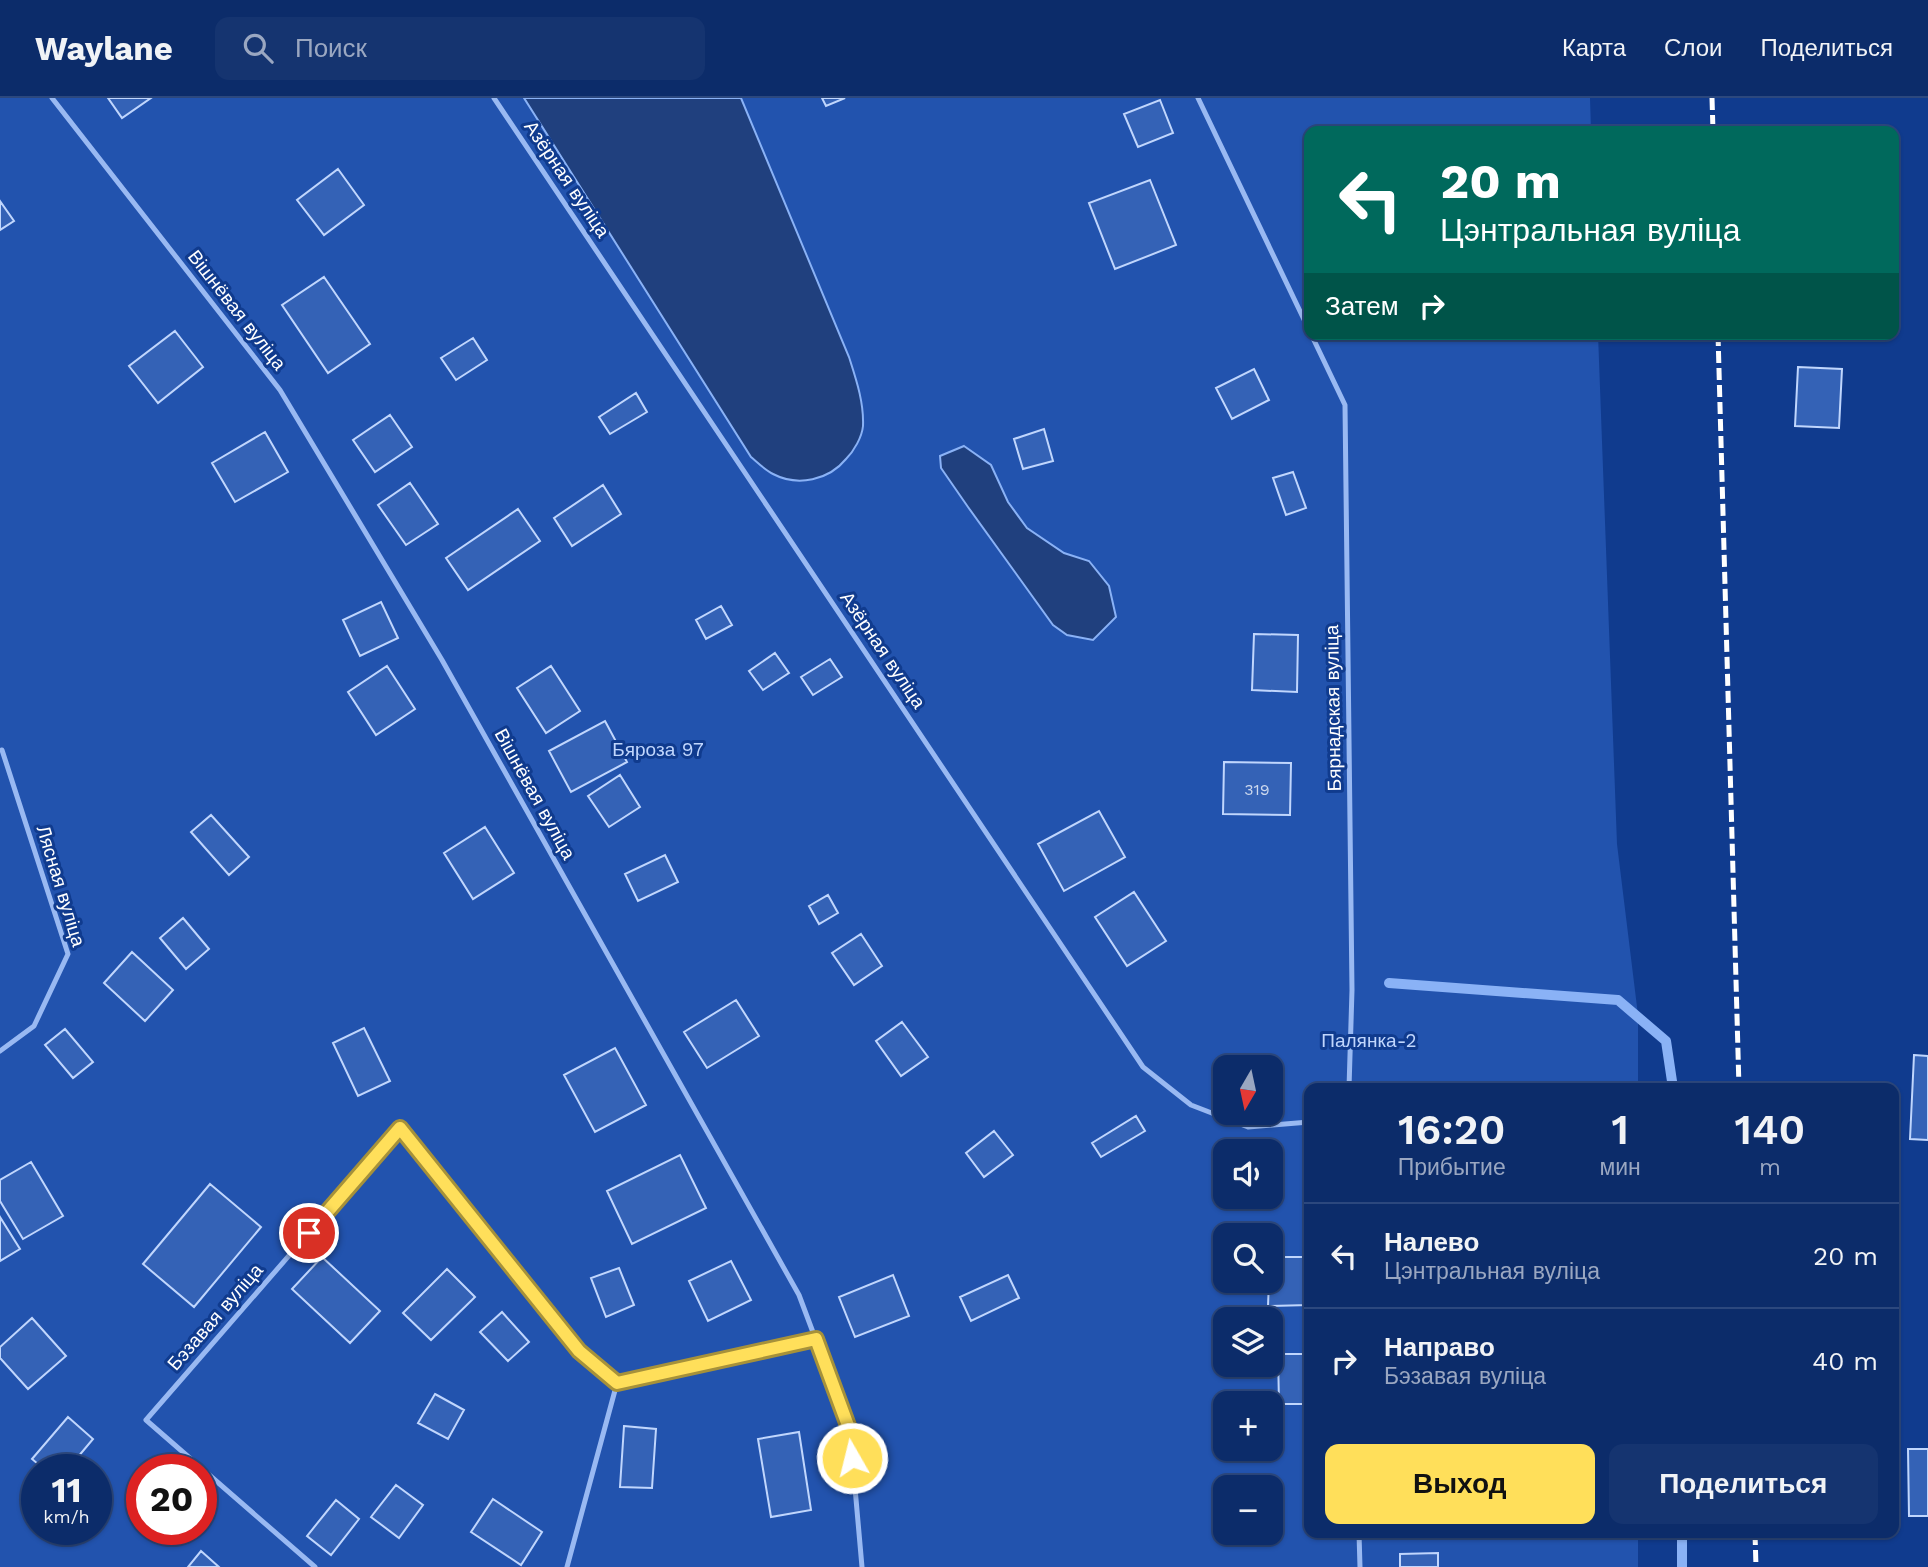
<!DOCTYPE html>
<html lang="ru">
<head>
<meta charset="utf-8">
<style>
	:root { --surface:#0c2c6a; --page:#153470; --text:#f1f3f6; --muted:#9aa7c1; --line:#2c487e; --accent:#ffdf5a }
	body { margin:0; font-family:"Work Sans",sans-serif; background:var(--page); color:var(--text); height:100vh; display:flex; flex-direction:column; font-size:26px; white-space:nowrap }
	* { box-sizing:border-box; margin:0 }
	p { font-size:23px; color:var(--muted) }
	.icon { flex:none; width:38px; height:38px; fill:none; stroke:currentColor; stroke-width:2; stroke-linecap:round; stroke-linejoin:round }
	.map { position:relative; flex:1; overflow:hidden }
	.details { position:absolute; left:1304px; top:985px; width:595px; height:455px; display:flex; flex-direction:column; background:var(--surface); border-radius:14px; box-shadow:0 2px 5px #0004,0 0 0 2px var(--line) }
	.details>* { flex:none }
	.banner { position:absolute; left:1304px; top:28px; width:595px; height:214px; border-radius:14px; box-shadow:0 2px 5px #0004,0 0 0 2px var(--line); background:#00695c; color:#fff; overflow:hidden }
	.needle { width:46px; rotate:189deg }
	.tools { position:absolute; left:1213px; top:957px; display:grid; gap:14px }
	.tools a { display:grid; place-items:center; width:70px; height:70px; border-radius:14px; background:var(--surface); box-shadow:0 2px 5px #0004,0 0 0 2px var(--line); font-size:35px }
	.speed { position:absolute; left:21px; top:1356px; display:flex; gap:14px; font-size:35px; font-weight:700; text-align:center }
	.speed>* { display:grid; place-content:center; width:91px; height:91px; border-radius:50%; background:var(--surface); box-shadow:0 2px 5px #0004,0 0 0 2px var(--line); line-height:1 }
	.speed small { font-size:18px; font-weight:400 }
	.speed .limit { border:10px solid #d22; background:#fff; color:#111 }
	.pin { position:absolute; display:grid; place-items:center; width:60px; height:60px; color:#fff; margin:-30px; border:4px solid #fff; border-radius:50%; box-shadow:0 2px 7px #0007 }
	.me { position:absolute; width:77px; margin:-38px; rotate:352deg; stroke-linejoin:round; filter:drop-shadow(0 0 5px #0008) }
	.turn { display:flex; align-items:center; gap:24px; height:147px; padding:0 21px; font-size:32px }
	.turn .icon { width:91px; height:91px; stroke-width:2.5 }
	.turn b { display:block; font-size:49px; line-height:60px }
	.then { display:flex; align-items:center; height:66px; padding:0 21px; background:#0003; gap:14px; font-size:26px }
	.eta { display:flex; justify-content:space-evenly; align-items:center; height:119px; text-align:center }
	.eta b { font-size:42px; font-weight:600; line-height:49px }
	.primary-button { display:flex; gap:14px; margin-top:auto; padding:14px 21px }
	.primary-button a { flex:1; height:80px; border-radius:14px; background:var(--accent); color:#111; font-size:28px; font-weight:600; line-height:80px; text-align:center }
	.primary-button a+a { background:var(--page); color:var(--text) }
	ul { padding:0; list-style:none }
	li { display:flex; align-items:center; gap:21px; height:105px; padding:0 21px; border-top:2px solid var(--line) }
	li div { flex:1 }
	li b { display:block; font-size:26px }
	li em { font-style:normal }
	header { display:flex; align-items:center; gap:42px; box-sizing:border-box; height:98px; padding:0 35px; background:var(--surface); border-bottom:2px solid var(--line) }
	header strong { font-size:33px }
	nav { display:flex; gap:38px; margin-inline-start:auto; font-size:24px }
	.search { width:490px; height:63px; background:var(--page); display:flex; align-items:center; gap:18px; box-sizing:border-box; padding:0 24px; border-radius:14px; color:var(--muted); font-size:26px }
	.map>svg:first-child { display:block }
	.green { fill:#2253ae; fill-rule:evenodd }
	.water { fill:#20407e; stroke:#8ab2f6; stroke-width:2 }
	.lines { fill:none; stroke-linecap:round; stroke-linejoin:round }
	.stream { stroke:#8ab2f6; stroke-width:10 }
	.building { fill:#3462b6; stroke:#c0d6fd; stroke-width:2 }
	.service { stroke:#99b9f2; stroke-width:5 }
	.rail { stroke:#fff; stroke-width:5; stroke-dasharray:12 5; stroke-linecap:butt }
	.route-casing { stroke:#a6913a; stroke-width:18 }
	.route { stroke:#ffdf5a; stroke-width:12 }
	.labels { text-anchor:middle; dominant-baseline:central; stroke-width:6; stroke-linejoin:round; paint-order:stroke }
	.number-label { font-size:16px; fill:#ccd8ed }
	.street-label { font-size:19px; fill:#fff; stroke:#103b8e }
	.park-label { font-size:19px; fill:#c0d6fd; stroke:#103b8e }
</style>
</head>
<body>
<header>
<strong>Waylane</strong>
<div class="search"><svg class="icon" aria-label="search" viewBox="0 0 24 24"><circle cx="10" cy="10" r="6"/><path d="M15 15l6 6"/></svg>Поиск</div>
<nav><a>Карта</a><a>Слои</a><a>Поделиться</a></nav>
</header>
<div class="map">
<svg width="1928" height="1469" viewBox="0 0 1928 1469">
	<rect width="100%" height="100%" fill="#103b8e"/>
	<path class="green" d="M 0,0 L 1590,0 L 1591,33 L 1309,33 L 1309,236 L 1598,236 L 1617,746 L 1638,917 L 1638,990 L 1309,990 L 1309,1435 L 1638,1435 L 1638,1469 L 0,1469 ZM 1225,970 L 1270,970 L 1270,1015 L 1225,1015 ZM 1225,1054 L 1270,1054 L 1270,1099 L 1225,1099 ZM 1225,1138 L 1270,1138 L 1270,1183 L 1225,1183 ZM 1225,1222 L 1270,1222 L 1270,1267 L 1225,1267 ZM 1225,1306 L 1270,1306 L 1270,1351 L 1225,1351 ZM 37,1372 L 96,1372 L 96,1432 L 37,1432 ZM 142,1372 L 201,1372 L 201,1432 L 142,1432 ZM 1225,1390 L 1270,1390 L 1270,1435 L 1225,1435 Z"/>
	<path class="water" d="M 524,0 L 741,0 L 849,259 C 856,281 864,304 863,328 C 862,339 854,353 846,361 C 829,382 798,389 773,376 C 765,372 758,365 751,359 Z
		M 964,348 L 991,367 L 1008,404 L 1027,430 L 1064,455 L 1089,463 L 1109,488 L 1116,519 L 1093,542 L 1067,537 L 1053,527 L 968,409 L 941,370 L 940,358 Z"/>
	<g class="lines">
		<path class="stream" d="M 1389,885 L 1618,902 L 1666,943 L 1673,990
			M 1682,1435 L 1682,1469"/>
	</g>
	<path class="building" d="M 108,0 L 151,0 L 122,20 Z
		M 822,0 L 845,0 L 826,8 Z
		M 1160,2 L 1173,35 L 1138,49 L 1124,16 Z
		M 338,71 L 364,107 L 324,137 L 297,102 Z
		M 1150,82 L 1176,147 L 1115,171 L 1089,105 Z
		M 0,103 L 14,123 L 0,132 Z
		M 324,179 L 370,246 L 328,275 L 282,207 Z
		M 175,233 L 203,269 L 158,305 L 129,268 Z
		M 473,240 L 487,262 L 456,282 L 441,260 Z
		M 1798,269 L 1842,271 L 1839,330 L 1795,328 Z
		M 1254,271 L 1269,302 L 1232,321 L 1216,290 Z
		M 636,295 L 647,314 L 610,336 L 599,319 Z
		M 390,317 L 412,349 L 375,374 L 353,342 Z
		M 1044,331 L 1053,363 L 1023,371 L 1014,341 Z
		M 265,334 L 288,374 L 235,404 L 212,365 Z
		M 1293,374 L 1306,410 L 1286,417 L 1273,380 Z
		M 410,385 L 438,426 L 406,447 L 378,407 Z
		M 603,387 L 621,416 L 572,448 L 554,420 Z
		M 518,411 L 540,443 L 468,492 L 446,460 Z
		M 381,504 L 398,540 L 360,558 L 343,522 Z
		M 721,508 L 732,527 L 706,541 L 696,522 Z
		M 1254,536 L 1298,537 L 1297,594 L 1252,592 Z
		M 775,555 L 789,575 L 763,592 L 749,573 Z
		M 830,561 L 842,579 L 813,597 L 801,579 Z
		M 387,568 L 415,611 L 376,637 L 348,594 Z
		M 551,568 L 580,613 L 546,635 L 517,590 Z
		M 605,623 L 627,664 L 571,694 L 549,653 Z
		M 1224,664 L 1291,665 L 1290,717 L 1223,716 Z
		M 620,677 L 640,709 L 609,729 L 588,698 Z
		M 1099,713 L 1125,759 L 1064,793 L 1038,746 Z
		M 211,717 L 249,759 L 229,777 L 191,734 Z
		M 485,729 L 514,775 L 473,801 L 444,755 Z
		M 665,757 L 678,784 L 638,803 L 625,776 Z
		M 1134,794 L 1166,843 L 1127,868 L 1095,819 Z
		M 828,797 L 838,815 L 819,826 L 809,808 Z
		M 183,820 L 209,851 L 186,871 L 160,840 Z
		M 861,836 L 882,868 L 854,887 L 832,855 Z
		M 132,854 L 173,892 L 145,923 L 104,885 Z
		M 736,902 L 759,938 L 707,970 L 684,934 Z
		M 902,924 L 928,959 L 901,978 L 876,943 Z
		M 364,930 L 390,983 L 358,998 L 333,945 Z
		M 65,931 L 93,964 L 73,980 L 45,947 Z
		M 615,950 L 646,1007 L 595,1034 L 564,977 Z
		M 1914,957 L 1928,958 L 1928,1042 L 1910,1041 Z
		M 1136,1018 L 1145,1033 L 1101,1059 L 1092,1045 Z
		M 994,1033 L 1013,1057 L 984,1079 L 966,1055 Z
		M 680,1057 L 706,1110 L 632,1146 L 607,1093 Z
		M 31,1064 L 63,1118 L 23,1141 L 0,1103 L 0,1082 Z
		M 210,1086 L 261,1129 L 194,1209 L 143,1166 Z
		M 0,1119 L 20,1151 L 0,1163 Z
		M 322,1159 L 380,1213 L 350,1245 L 292,1191 Z
		M 1270,1159 L 1309,1159 L 1309,1207 L 1268,1208 Z
		M 731,1163 L 751,1202 L 708,1223 L 689,1183 Z
		M 619,1170 L 634,1207 L 606,1219 L 591,1180 Z
		M 447,1171 L 475,1199 L 431,1242 L 403,1215 Z
		M 893,1177 L 909,1218 L 855,1239 L 839,1199 Z
		M 1008,1177 L 1019,1200 L 971,1223 L 960,1199 Z
		M 502,1214 L 529,1244 L 508,1263 L 480,1234 Z
		M 32,1220 L 66,1258 L 28,1291 L 0,1260 L 0,1249 Z
		M 1278,1256 L 1309,1256 L 1309,1306 L 1279,1306 Z
		M 435,1296 L 464,1312 L 448,1341 L 418,1325 Z
		M 68,1319 L 93,1341 L 67,1372 L 45,1372 L 32,1361 Z
		M 624,1328 L 656,1331 L 652,1390 L 620,1389 Z
		M 799,1334 L 811,1412 L 771,1419 L 758,1341 Z
		M 1908,1351 L 1928,1351 L 1928,1418 L 1909,1418 Z
		M 396,1387 L 423,1407 L 399,1440 L 371,1419 Z
		M 142,1399 L 142,1426 L 129,1415 Z
		M 493,1401 L 542,1434 L 521,1467 L 471,1434 Z
		M 336,1402 L 359,1421 L 331,1457 L 307,1438 Z
		M 149,1432 L 173,1432 L 163,1444 Z
		M 201,1453 L 219,1469 L 188,1469 Z
		M 1438,1455 L 1438,1469 L 1400,1469 L 1400,1456 Z"/>
	<g class="lines">
		<path class="service" d="M 52,0 L 280,292 L 442,562 L 799,1197 L 850,1333 L 862,1469
			M 494,0 L 1143,969 L 1191,1007 L 1248,1029 L 1309,1024
			M 1198,0 L 1309,232
			M 1311,236 L 1345,307 L 1352,892 L 1349,990
			M 0,953 L 34,928 L 68,856 L 2,652
			M 1359,1435 L 1360,1469
			M 315,1469 L 146,1322 L 400,1030 L 578,1253 L 617,1285
			M 567,1469 L 617,1285 L 816,1241"/>
		<path class="rail" d="M 1712,0 L 1713,33
			M 1718,236 L 1739,990
			M 1755,1435 L 1756,1469"/>
	</g>
	<g class="lines">
		<defs>
			<path id="route" d="M 309,1135 L 400,1030 L 579,1253 L 617,1285 L 816,1241 L 850,1333 L 852,1360"/>
		</defs>
		<use href="#route" class="route-casing"/>
		<use href="#route" class="route"/>
	</g>
	<g class="labels">
		<g class="number-label">
			<text x="1257" y="691">319</text>
		</g>
		<g class="street-label">
			<text transform="translate(567 81) rotate(56)">Азёрная вуліца</text>
			<text transform="translate(237 212) rotate(52)">Вішнёвая вуліца</text>
			<text transform="translate(883 552) rotate(56)">Азёрная вуліца</text>
			<text transform="translate(1333 610) rotate(-91)">Бярнадская вуліца</text>
			<text transform="translate(535 696) rotate(61)">Вішнёвая вуліца</text>
			<text transform="translate(61 788) rotate(73)">Лясная вуліца</text>
			<text transform="translate(215 1219) rotate(-49)">Бэзавая вуліца</text>
		</g>
		<g class="park-label">
			<text x="658" y="651">Бяроза 97</text>
			<text x="1369" y="942">Палянка-2</text>
		</g>
	</g>
</svg>
<div class="tools">
<a><svg class="needle" viewBox="-14 -14 28 28"><path d="M0-13l5 13h-10z" fill="#e53935"/><path d="M0 13l5-13h-10z" fill="#9aa7c1"/></svg></a>
<a><svg class="icon" aria-label="sound" viewBox="0 0 24 24"><path d="M4 9h4l5-4v14l-5-4H4zM17 9q2 3 0 6"/></svg></a>
<a><svg class="icon" aria-label="search" viewBox="0 0 24 24"><circle cx="10" cy="10" r="6"/><path d="M15 15l6 6"/></svg></a>
<a><svg class="icon" aria-label="layers" viewBox="0 0 24 24"><path d="M12 4l9 5-9 5-9-5zM3 14l9 5 9-5"/></svg></a>
<a>+</a>
<a>−</a>
</div>
<div class="speed"><div>11<small>km/h</small></div><div class="limit">20</div></div>
<div class="pin" style="left:309px;top:1135px;background:#d93025"><svg class="icon" aria-label="arrive" viewBox="0 0 24 24"><path d="M6 21V4h12l-3 4 3 4H6"/></svg></div>
<svg class="me" style="left:852px;top:1360px" viewBox="-20 -20 40 40"><circle r="17" fill="#ffdf5a" stroke="#fff" stroke-width="3"/><path d="M0-11L8 9 0 5-8 9z" fill="#fff"/></svg>
<div class="banner">
<div class="turn"><svg class="icon" aria-label="left" viewBox="0 0 24 24"><path d="M17 20v-9H6M10 6l-5 5 5 5"/></svg><div><b>20 m</b>Цэнтральная вуліца</div></div>
<div class="then">Затем<svg class="icon" aria-label="right" viewBox="0 0 24 24"><path d="M7 20v-9h11M14 6l5 5-5 5"/></svg></div>
</div>
<section class="details">
<div class="eta">
<div><b>16:20</b><p>Прибытие</p></div>
<div><b>1</b><p>мин</p></div>
<div><b>140</b><p>m</p></div>
</div>
<ul>
<li><svg class="icon" aria-label="left" viewBox="0 0 24 24"><path d="M17 20v-9H6M10 6l-5 5 5 5"/></svg><div><b>Налево</b><p>Цэнтральная вуліца</p></div><em>20 m</em></li>
<li><svg class="icon" aria-label="right" viewBox="0 0 24 24"><path d="M7 20v-9h11M14 6l5 5-5 5"/></svg><div><b>Направо</b><p>Бэзавая вуліца</p></div><em>40 m</em></li>
</ul>
<div class="primary-button"><a>Выход</a><a>Поделиться</a></div>
</section>
</div>
</body>
</html>
